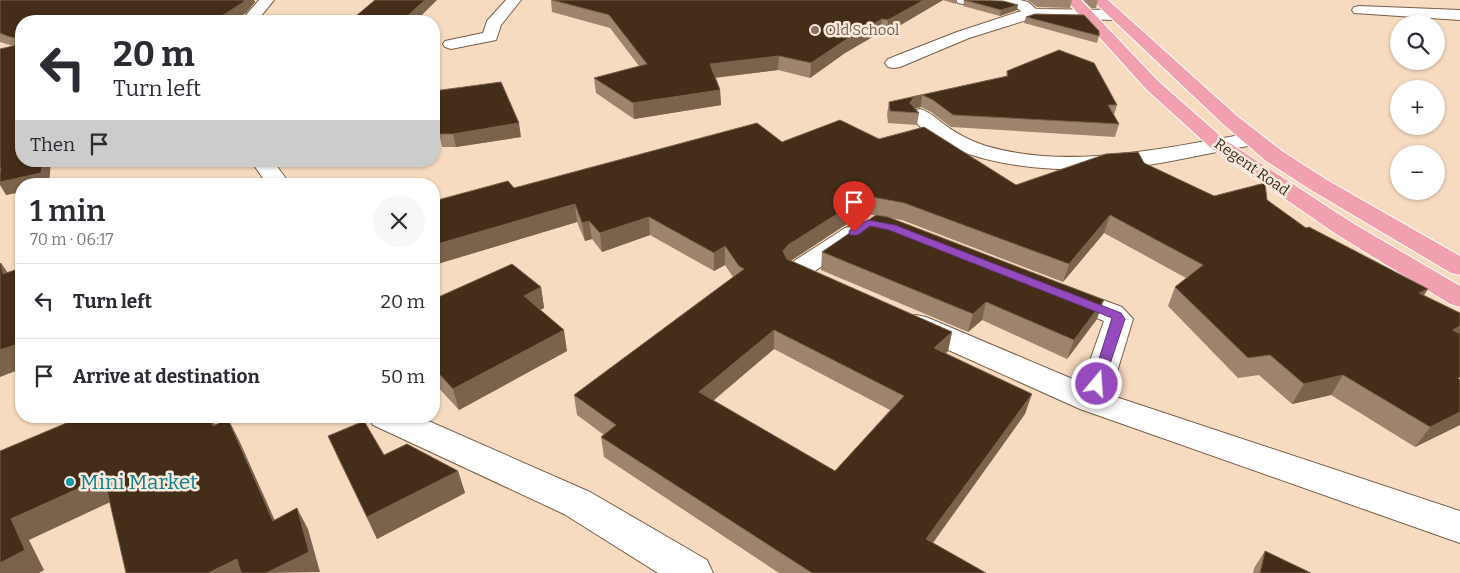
<!DOCTYPE html>
<html lang="en">
<head>
<meta charset="utf-8">
<style>
	:root { --surface:#fff; --page:#f7f7f7; --text:#2b2b33; --muted:#7c7c81; --line:#e1e1e2 }
	body { margin:0; font-family:Bitter,serif; background:var(--page); color:var(--text); height:100vh; display:flex; flex-direction:column; font-size:19px; white-space:nowrap }
	* { box-sizing:border-box; margin:0 }
	p { font-size:16px; color:var(--muted) }
	.icon { flex:none; width:28px; height:28px; fill:none; stroke:currentColor; stroke-width:2; stroke-linecap:round; stroke-linejoin:round }
	.map { position:relative; flex:1; overflow:hidden }
	.panel { position:absolute; left:15px; top:178px; width:425px; height:245px; display:flex; flex-direction:column; background:var(--surface); border-radius:20px; box-shadow:0 1px 4px #0004 }
	.panel>* { flex:none }
	.banner { position:absolute; left:15px; top:15px; width:425px; height:152px; border-radius:20px; box-shadow:0 1px 4px #0004; background:#fff; color:var(--text); overflow:hidden }
	.tools { position:absolute; left:1390px; top:15px; display:grid; gap:10px }
	.tools a { display:grid; place-items:center; width:55px; height:55px; border-radius:50%; background:var(--surface); box-shadow:0 1px 4px #0004; font-size:25px }
	.pin { position:absolute; display:grid; place-items:center; width:42px; height:42px; color:#fff; margin:-51px -21px; border-radius:50% 50% 50% 0; rotate:-45deg; box-shadow:0 0 5px #0007 }
	.pin .icon { rotate:45deg }
	.me { position:absolute; width:55px; margin:-28px; rotate:18deg; stroke-linejoin:round; filter:drop-shadow(0 0 4px #0008) }
	.turn { display:flex; align-items:center; gap:18px; height:105px; padding:0 15px; font-size:22px }
	.turn .icon { width:65px; height:65px; stroke-width:2.5 }
	.turn b { display:block; font-size:35px; line-height:42px }
	.then { display:flex; align-items:center; height:48px; padding:0 15px; background:#0003; gap:10px; font-size:19px }
	.round { display:grid; place-items:center; flex:none; width:52px; height:52px; border-radius:26px; background:var(--page) }
	.headline { display:flex; align-items:center; justify-content:space-between; height:85px; padding:0 15px }
	h1 { font-size:30px; font-weight:600; line-height:38px }
	ul { padding:0; list-style:none }
	li { display:flex; align-items:center; gap:15px; height:75px; padding:0 15px; border-top:1px solid var(--line) }
	li div { flex:1 }
	li b { display:block; font-size:19px }
	li em { font-style:normal }
	.map>svg:first-child { display:block }
	.lines { fill:none; stroke-linecap:round; stroke-linejoin:round }
	.minor-casing { stroke:#765e48; stroke-width:2 }
	.major-casing { stroke:#fff; stroke-width:2 }
	.minor { fill:#fff; fill-rule:evenodd }
	.major { fill:#f1a0af; fill-rule:evenodd }
	.wall { fill:#9e846d; fill-rule:evenodd }
	.shaded-wall { fill:#7a624b }
	.building { fill:#442e19; stroke:#7a624b; fill-rule:evenodd }
	.route { fill:#954bbd; stroke:#61317b }
	.education-dot { fill:#8d6e63; stroke:#fbeadb; stroke-width:2 }
	.culture-dot { fill:#0f9aa8; stroke:#fbeadb; stroke-width:2 }
	.labels { text-anchor:middle; dominant-baseline:central; stroke-width:5; stroke-linejoin:round; paint-order:stroke }
	.far-education-label { font-size:15px; fill:#785e54; stroke:#fbeadb; text-anchor:start }
	.far-street-label { font-size:15px; fill:#372c22; stroke:#fbeadb }
	.near-culture-label { font-size:21px; fill:#0d838f; stroke:#fbeadb; text-anchor:start }
</style>
</head>
<body>
<div class="map">
<svg width="1460" height="573" viewBox="0 0 1460 573">
	<rect width="100%" height="100%" fill="#f7dbc1"/>
	<g class="lines">
		<defs>
			<path id="minor" d="M 259,0 L 274,0 L 257,21 L 241,21 Z
				M 506,0 L 521,0 L 501,25 L 496,40 L 451,49 L 445,47 L 443,44 L 445,41 L 483,33 L 487,21 Z
				M 956,0 L 1020,0 L 1028,2 L 1036,9 L 1116,10 L 1121,12 L 1124,15 L 1121,18 L 1116,20 L 1033,18 L 969,38 L 900,67 L 894,68 L 888,67 L 885,63 L 888,59 L 957,32 L 1021,11 C 1012,2 977,5 963,4 L 958,3 Z
				M 1359,6 L 1460,10 L 1460,20 L 1354,13 L 1352,10 L 1354,7 Z
				M 920,109 C 930,112 937,119 945,125 C 957,134 971,141 986,146 C 1074,171 1165,147 1253,133 L 1260,135 L 1263,139 L 1260,143 L 1253,145 C 1213,152 1173,162 1133,167 C 1072,174 949,171 910,115 L 913,111 Z
				M 251,161 L 273,161 L 290,184 L 267,184 Z
				M 854,225 L 863,228 L 867,233 L 863,238 L 806,277 L 797,279 L 788,277 L 784,271 L 788,265 L 845,228 Z
				M 1065,286 L 1122,307 L 1133,319 L 1110,395 L 1460,511 L 1460,543 L 1080,409 L 906,331 L 901,324 L 906,317 L 916,315 L 926,317 L 1082,383 L 1104,321 L 1055,301 L 1051,295 L 1055,289 Z
				M 368,416 L 417,416 L 590,492 L 707,560 L 713,573 L 658,573 L 564,514 L 373,425 Z"/>
			<path id="major" d="M 1066,0 L 1081,0 L 1158,81 L 1225,140 L 1354,224 L 1460,286 L 1460,307 L 1450,304 L 1336,234 L 1211,148 L 1146,89 Z
				M 1092,0 L 1108,0 L 1237,116 L 1282,151 L 1327,180 L 1460,256 L 1460,275 L 1451,273 L 1311,190 L 1266,161 L 1223,124 Z"/>
		</defs>
		<use href="#minor" class="minor-casing"/>
		<use href="#major" class="major-casing"/>
		<use href="#minor" class="minor"/>
		<use href="#major" class="major"/>
	</g>
	<path class="wall" d="M 0,0 L 254,0 L 255,2 L 246,13 L 21,21 L 21,161 L 51,162 L 21,184 L 21,192 L 6,195 L 13,46 L 0,42 Z
		M 551,0 L 957,0 L 956,4 L 943,0 L 887,33 L 881,32 L 845,53 L 810,78 L 778,70 L 716,78 L 720,90 L 721,105 L 634,119 L 596,93 L 594,78 L 639,66 L 610,28 L 552,12 Z
		M 964,0 L 1017,10 L 1000,16 L 963,6 Z
		M 1027,0 L 1072,0 L 1070,8 L 1037,7 L 1029,1 Z
		M 1083,0 L 1098,0 L 1096,8 L 1091,8 Z
		M 1026,17 L 1099,36 L 1097,43 L 1024,23 Z
		M 1007,71 L 1117,105 L 1114,115 L 1119,124 L 1115,137 L 951,127 L 931,112 L 921,107 L 915,109 L 919,113 L 917,125 L 888,123 L 887,114 L 889,102 L 1006,76 Z
		M 434,110 L 521,137 L 456,147 L 442,147 Z
		M 879,139 L 1016,185 L 1144,163 L 1214,196 L 1267,200 L 1306,228 L 1428,289 L 1424,295 L 1460,425 L 1415,447 L 1331,395 L 1292,404 L 1259,375 L 1238,378 L 1168,306 L 1175,287 L 1186,278 L 1104,233 L 1063,282 L 902,220 L 890,218 L 1097,319 L 1067,359 L 982,320 L 968,332 L 821,270 L 822,252 L 878,216 L 869,214 L 859,216 L 791,261 L 952,332 L 948,351 L 946,353 L 1025,414 L 933,543 L 986,573 L 779,573 L 604,457 L 601,437 L 604,435 L 577,415 L 574,395 L 733,277 L 725,265 L 714,271 L 650,235 L 602,252 L 592,239 L 585,241 L 577,222 L 434,265 L 434,201 L 782,142 ZM 774,349 L 890,410 L 835,471 L 713,400 Z
		M 541,287 L 544,308 L 540,310 L 567,351 L 459,410 L 434,383 L 434,299 Z
		M 328,436 L 384,455 L 458,471 L 465,493 L 377,539 L 338,458 Z
		M 1265,551 L 1311,573 L 1253,573 L 1254,568 Z"/>
	<path class="shaded-wall" d="M 245,0 L 254,0 L 255,2 L 246,13 L 233,21 L 214,21 Z
		M 425,0 L 437,0 L 416,21 L 402,21 Z
		M 924,0 L 943,0 L 887,33 L 888,20 Z
		M 1018,5 L 1017,10 L 1000,16 L 1001,10 Z
		M 882,19 L 881,32 L 845,53 L 810,78 L 811,63 L 847,39 Z
		M 779,56 L 778,70 L 710,78 L 710,64 Z
		M 720,90 L 721,105 L 634,119 L 633,103 Z
		M 922,95 L 921,107 L 912,109 L 910,103 L 914,97 Z
		M 519,123 L 521,137 L 456,147 L 453,134 Z
		M 43,161 L 53,161 L 51,162 L 49,184 L 21,184 L 21,192 L 6,195 L 0,185 L 0,168 Z
		M 872,197 L 869,214 L 859,216 L 787,263 L 783,251 L 788,245 L 861,199 Z
		M 575,204 L 577,222 L 434,265 L 434,245 Z
		M 1110,215 L 1104,233 L 1063,282 L 1069,264 Z
		M 649,217 L 650,235 L 602,252 L 600,233 Z
		M 589,221 L 592,239 L 585,241 L 582,223 Z
		M 725,246 L 725,265 L 714,271 L 714,253 Z
		M 1,263 L 15,283 L 3,274 Z
		M 541,287 L 544,308 L 528,316 L 524,296 Z
		M 1428,289 L 1415,308 L 1419,293 Z
		M 1104,300 L 1097,319 L 1067,359 L 1074,340 Z
		M 986,302 L 982,320 L 968,332 L 973,314 Z
		M 1460,326 L 1460,339 L 1453,330 Z
		M 564,330 L 567,351 L 459,410 L 453,389 Z
		M 774,330 L 774,349 L 700,412 L 699,392 Z
		M 952,332 L 948,351 L 930,368 L 934,348 Z
		M 21,343 L 21,369 L 0,377 L 0,350 Z
		M 1343,375 L 1331,395 L 1292,404 L 1304,384 Z
		M 1032,394 L 1025,414 L 921,559 L 926,539 Z
		M 1460,412 L 1460,425 L 1415,447 L 1430,427 Z
		M 209,416 L 211,416 L 225,446 L 213,426 Z
		M 228,419 L 239,440 L 284,541 L 273,521 Z
		M 458,471 L 465,493 L 377,539 L 367,517 Z
		M 104,477 L 119,498 L 29,540 L 44,570 L 39,573 L 0,573 L 0,563 L 11,519 Z
		M 297,508 L 308,529 L 320,572 L 266,573 Z
		M 237,559 L 246,573 L 208,573 Z"/>
	<path class="building" d="M 0,0 L 245,0 L 242,3 L 214,21 L 21,21 L 21,39 L 10,37 L 0,33 Z
		M 375,0 L 425,0 L 402,21 L 350,21 Z
		M 552,0 L 924,0 L 888,20 L 882,19 L 847,39 L 811,63 L 779,56 L 710,64 L 720,90 L 633,103 L 594,78 L 647,64 L 609,15 Z
		M 964,0 L 1003,1 L 1018,5 L 1001,10 Z
		M 1035,14 L 1084,15 L 1099,31 L 1099,36 L 1026,17 Z
		M 21,44 L 21,161 L 43,161 L 41,173 L 0,182 L 0,174 L 1,168 L 0,168 L 0,49 Z
		M 1059,50 L 1094,63 L 1117,105 L 1108,105 L 1119,124 L 953,115 L 933,100 L 922,95 L 914,97 L 910,103 L 919,113 L 890,111 L 889,102 L 1008,76 L 1007,71 Z
		M 501,82 L 519,123 L 453,134 L 439,134 L 434,110 L 434,91 Z
		M 840,120 L 879,139 L 924,127 L 1016,185 L 1106,154 L 1138,152 L 1144,163 L 1214,196 L 1265,183 L 1267,200 L 1306,228 L 1309,227 L 1428,289 L 1419,293 L 1460,313 L 1460,326 L 1453,330 L 1460,334 L 1460,377 L 1458,378 L 1460,380 L 1460,412 L 1430,427 L 1343,375 L 1304,384 L 1270,355 L 1248,358 L 1175,287 L 1203,265 L 1110,215 L 1069,264 L 904,203 L 872,197 L 861,199 L 788,245 L 783,251 L 787,259 L 952,332 L 934,348 L 1032,394 L 926,539 L 986,573 L 812,573 L 601,437 L 616,425 L 574,395 L 744,269 L 739,266 L 725,246 L 714,253 L 649,217 L 600,233 L 589,221 L 582,223 L 575,204 L 434,245 L 434,201 L 508,181 L 514,188 L 757,123 L 782,142 ZM 774,330 L 904,396 L 835,471 L 699,392 Z
		M 876,215 L 888,217 L 1104,300 L 1074,340 L 986,302 L 973,314 L 822,252 Z
		M 1,263 L 3,274 L 21,268 L 21,343 L 0,350 L 0,264 Z
		M 512,264 L 541,287 L 524,296 L 564,330 L 453,389 L 434,368 L 434,299 Z
		M 83,416 L 209,416 L 213,426 L 228,419 L 273,521 L 297,508 L 309,552 L 266,573 L 241,573 L 237,559 L 208,573 L 126,573 L 104,477 L 11,519 L 25,550 L 0,563 L 0,451 Z
		M 364,421 L 384,455 L 407,444 L 458,471 L 367,517 L 328,436 Z
		M 1265,551 L 1311,573 L 1260,573 Z"/>
	<path class="route" d="M 868,220 L 895,225 L 1121,313 L 1125,319 L 1102,388 L 1093,388 L 1091,384 L 1112,318 L 889,230 L 870,226 L 858,235 L 850,235 L 849,232 L 850,230 Z"/>
	<circle class="education-dot" cx="815" cy="30" r="5"/>
	<circle class="culture-dot" cx="70" cy="482" r="5"/>
	<g class="labels">
		<g class="far-education-label">
			<text x="825" y="30">Old School</text>
		</g>
		<g class="far-street-label">
			<text transform="translate(1252 167) rotate(35)">Regent Road</text>
		</g>
		<g class="near-culture-label">
			<text x="80" y="482">Mini Market</text>
		</g>
	</g>
</svg>
<div class="tools">
<a><svg class="icon" aria-label="search" viewBox="0 0 24 24"><circle cx="10" cy="10" r="6"/><path d="M15 15l6 6"/></svg></a>
<a>+</a>
<a>−</a>
</div>
<div class="pin" style="left:854px;top:232px;background:#d93025"><svg class="icon" aria-label="arrive" viewBox="0 0 24 24"><path d="M6 21V4h12l-3 4 3 4H6"/></svg></div>
<svg class="me" style="left:1097px;top:384px" viewBox="-20 -20 40 40"><circle r="17" fill="#954bbd" stroke="#fff" stroke-width="3"/><path d="M0-11L8 9 0 5-8 9z" fill="#fff"/></svg>
<div class="banner">
<div class="turn"><svg class="icon" aria-label="left" viewBox="0 0 24 24"><path d="M17 20v-9H6M10 6l-5 5 5 5"/></svg><div><b>20 m</b>Turn left</div></div>
<div class="then">Then<svg class="icon" aria-label="arrive" viewBox="0 0 24 24"><path d="M6 21V4h12l-3 4 3 4H6"/></svg></div>
</div>
<section class="panel">
<div class="headline"><div><h1>1 min</h1><p>70 m · 06:17</p></div><a class="round"><svg class="icon" aria-label="close" viewBox="0 0 24 24"><path d="M6 6l12 12M18 6L6 18"/></svg></a></div>
<ul>
<li><svg class="icon" aria-label="left" viewBox="0 0 24 24"><path d="M17 20v-9H6M10 6l-5 5 5 5"/></svg><div><b>Turn left</b></div><em>20 m</em></li>
<li><svg class="icon" aria-label="arrive" viewBox="0 0 24 24"><path d="M6 21V4h12l-3 4 3 4H6"/></svg><div><b>Arrive at destination</b></div><em>50 m</em></li>
</ul>
</section>
</div>
</body>
</html>
